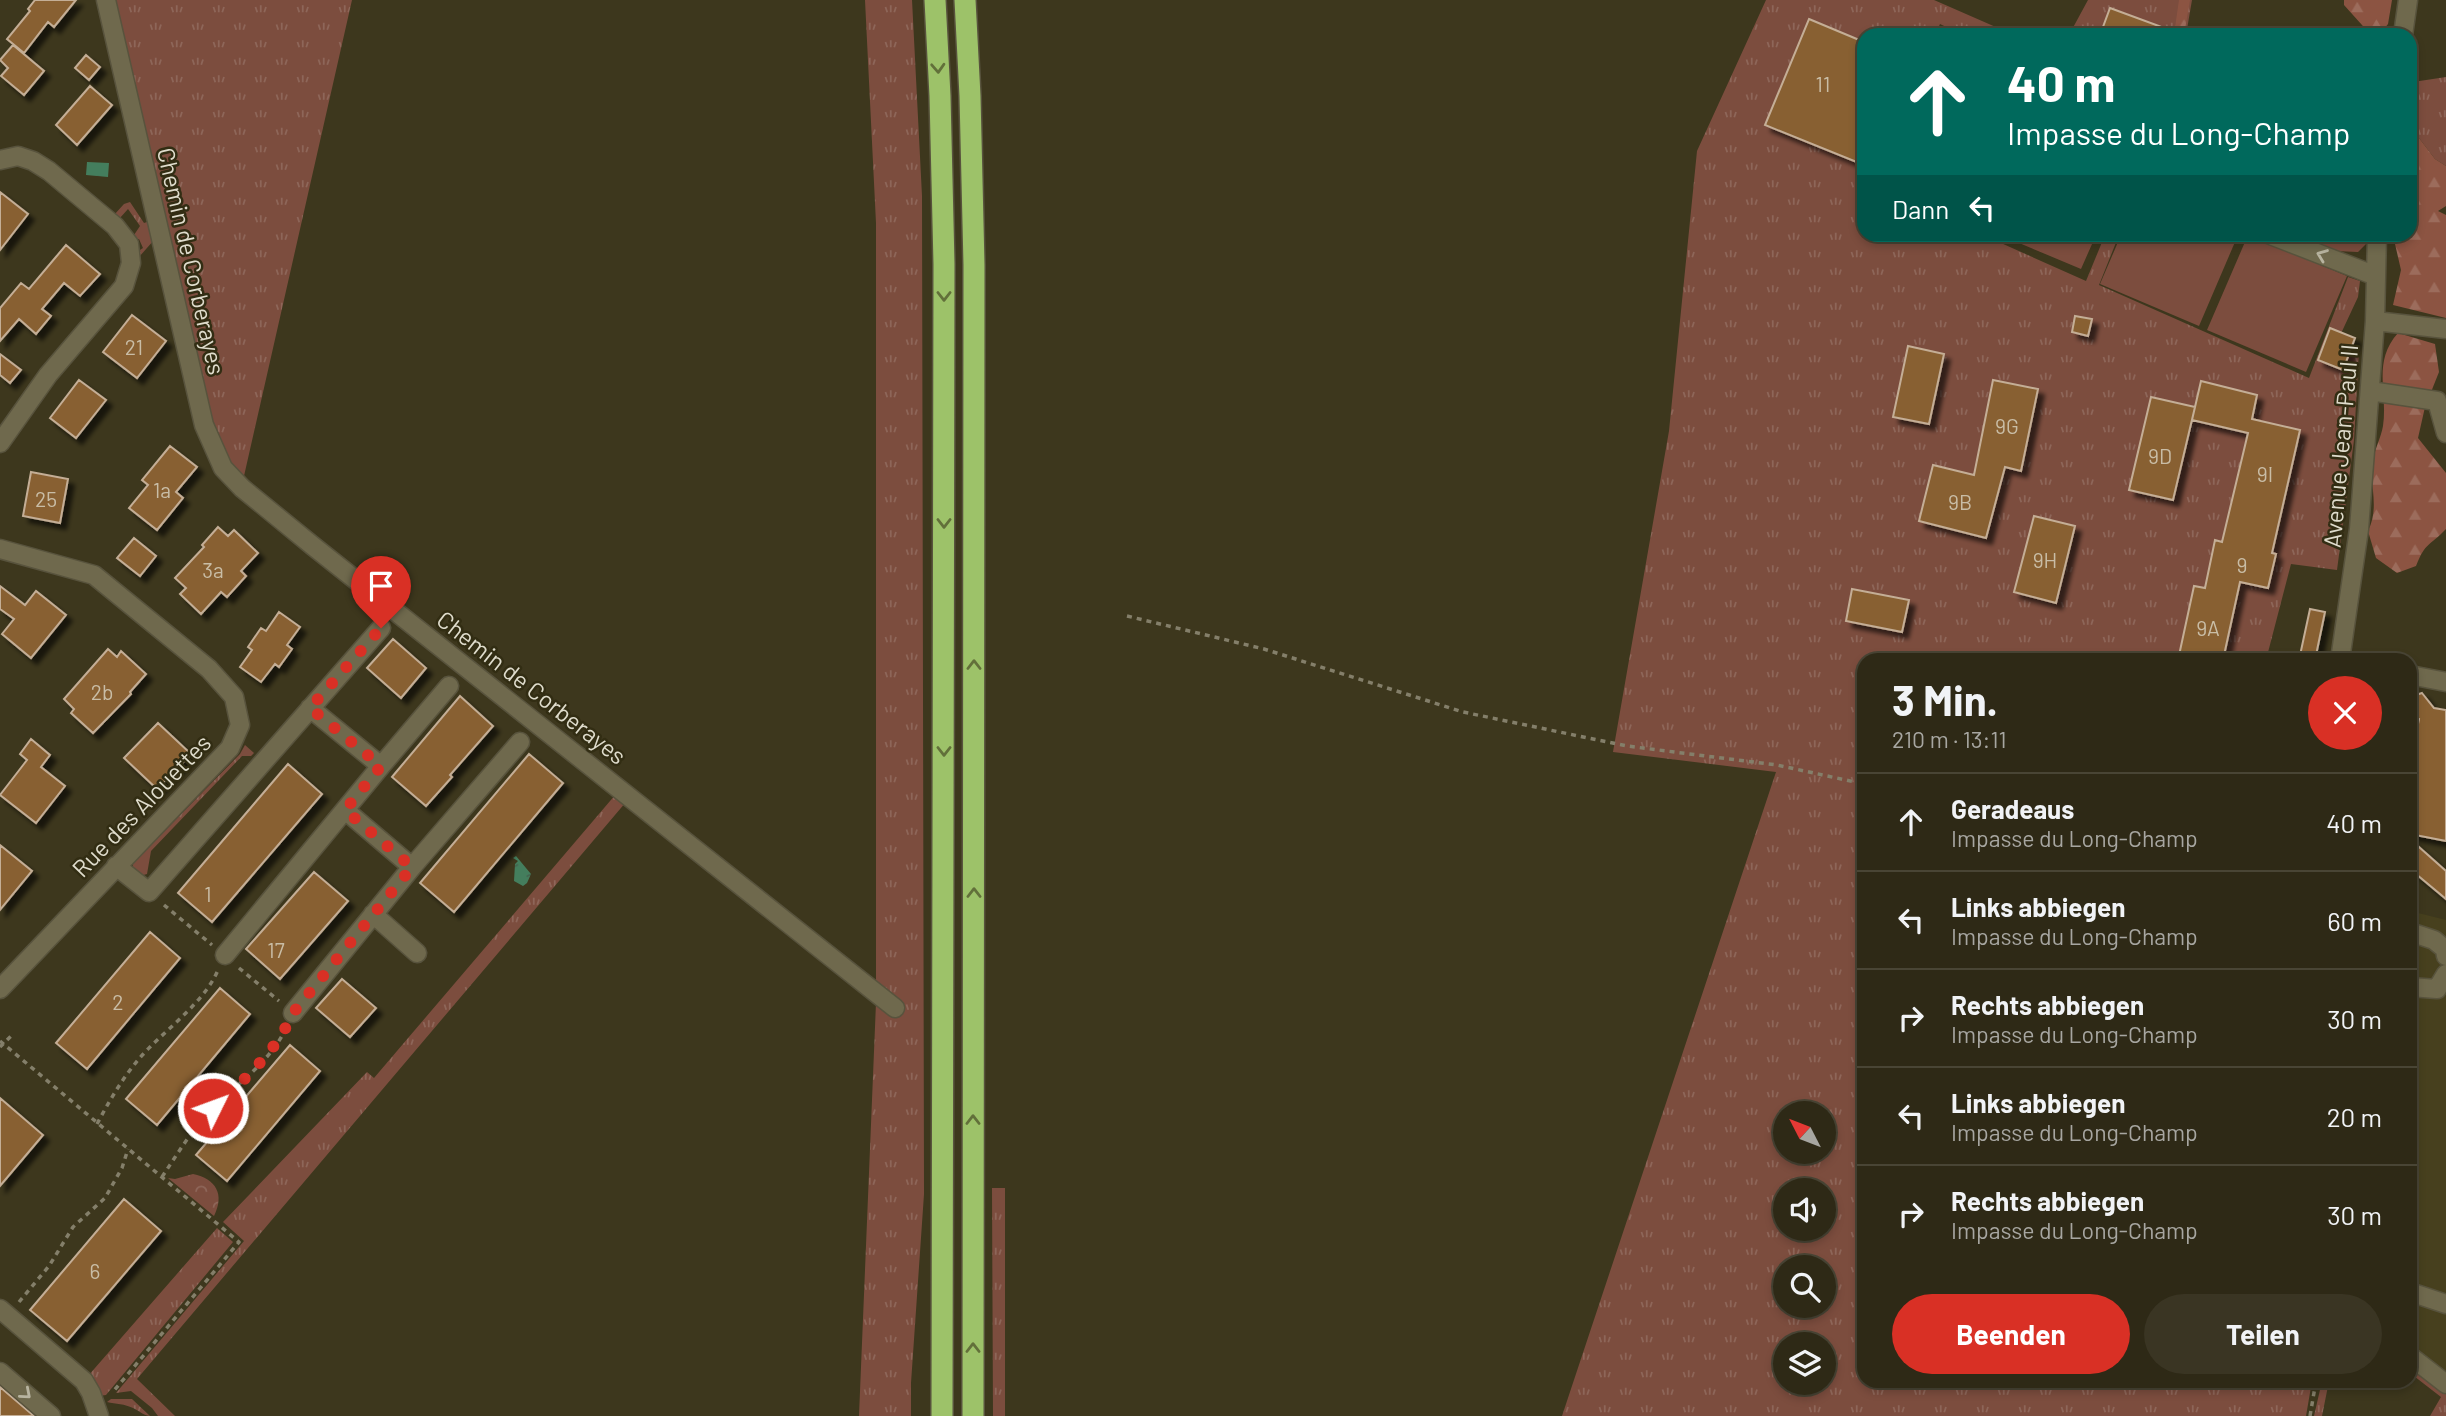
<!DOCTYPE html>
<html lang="de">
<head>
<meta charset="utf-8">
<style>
	:root { --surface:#2e2916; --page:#3a3523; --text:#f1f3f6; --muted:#a7a6a1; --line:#494535; --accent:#d93025 }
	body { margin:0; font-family:Barlow,sans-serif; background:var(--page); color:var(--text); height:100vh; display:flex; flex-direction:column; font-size:26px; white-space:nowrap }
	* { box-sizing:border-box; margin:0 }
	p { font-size:23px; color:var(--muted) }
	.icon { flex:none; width:38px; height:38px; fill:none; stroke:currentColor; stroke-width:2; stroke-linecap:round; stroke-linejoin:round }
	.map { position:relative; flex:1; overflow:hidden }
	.details { position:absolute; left:1857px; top:653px; width:560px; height:735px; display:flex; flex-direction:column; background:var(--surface); border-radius:21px; box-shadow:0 4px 10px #0003,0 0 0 2px var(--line) }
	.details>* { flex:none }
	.banner { position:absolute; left:1857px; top:28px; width:560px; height:214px; border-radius:21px; box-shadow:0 4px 10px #0003,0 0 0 2px var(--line); background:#00695c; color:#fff; overflow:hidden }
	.needle { width:46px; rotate:312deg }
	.fabs { position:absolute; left:1773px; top:1101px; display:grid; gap:14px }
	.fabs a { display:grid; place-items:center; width:63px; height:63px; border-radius:50%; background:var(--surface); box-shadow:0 4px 10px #0003,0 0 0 2px var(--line); font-size:35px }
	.pin { position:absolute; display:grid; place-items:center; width:60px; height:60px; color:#fff; margin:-72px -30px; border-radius:50% 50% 50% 0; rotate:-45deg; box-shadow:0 0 7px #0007 }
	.pin .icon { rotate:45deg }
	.me { position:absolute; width:77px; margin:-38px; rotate:48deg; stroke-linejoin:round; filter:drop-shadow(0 0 5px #0008) }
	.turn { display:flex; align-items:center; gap:24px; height:147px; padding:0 35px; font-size:32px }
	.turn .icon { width:91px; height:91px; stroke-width:2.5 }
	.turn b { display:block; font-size:49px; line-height:60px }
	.then { display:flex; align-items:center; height:66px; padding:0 35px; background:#0003; gap:14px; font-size:26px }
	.round { display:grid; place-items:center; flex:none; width:74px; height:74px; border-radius:37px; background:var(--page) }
	.headline { display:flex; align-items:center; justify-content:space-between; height:119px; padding:0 35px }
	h1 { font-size:42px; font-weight:700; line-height:52px }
	.action { display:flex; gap:14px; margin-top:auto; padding:14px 35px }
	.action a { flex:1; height:80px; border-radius:42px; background:var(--accent); color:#fff; font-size:28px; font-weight:700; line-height:80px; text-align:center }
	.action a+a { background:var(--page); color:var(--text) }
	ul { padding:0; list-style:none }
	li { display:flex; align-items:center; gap:21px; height:98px; padding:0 35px; border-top:2px solid var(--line) }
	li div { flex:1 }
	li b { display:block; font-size:26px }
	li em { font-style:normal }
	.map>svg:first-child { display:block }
	.built { fill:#47401e }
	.grass { fill:url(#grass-tufts); fill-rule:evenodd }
	.forest { fill:url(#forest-firs) }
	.park { fill:url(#park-crowns) }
	.garden { fill:#7c4d3e }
	.water { fill:url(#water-ripples) }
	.building { fill:#886033; stroke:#c4ae96; stroke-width:2; filter:url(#shadow) }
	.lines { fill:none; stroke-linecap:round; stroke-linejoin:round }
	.minor-casing { stroke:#58533d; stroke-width:21 }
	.highway-casing { stroke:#58533d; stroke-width:24 }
	.path { stroke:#847f6a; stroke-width:3.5; stroke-dasharray:5 5; stroke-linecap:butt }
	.minor { stroke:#6f694d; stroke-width:18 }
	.highway { stroke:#9dc269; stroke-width:21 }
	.oneway { stroke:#62703a }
	.oneway2 { stroke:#b8b4a0 }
	.route { stroke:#d93025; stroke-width:12; stroke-dasharray:0 21.6 }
	.labels { text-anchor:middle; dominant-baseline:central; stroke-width:5; stroke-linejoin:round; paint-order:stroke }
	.number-label { font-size:21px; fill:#c9bda6 }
	.street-label { font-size:24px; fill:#dfdccc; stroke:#322d13 }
</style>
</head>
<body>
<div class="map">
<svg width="2446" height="1416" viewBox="0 0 2446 1416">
	<defs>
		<pattern id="grass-tufts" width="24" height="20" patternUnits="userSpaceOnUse" patternTransform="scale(1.75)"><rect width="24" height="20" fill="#7c4d3e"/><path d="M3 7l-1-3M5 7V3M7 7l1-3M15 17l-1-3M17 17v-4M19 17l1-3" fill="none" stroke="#8e6659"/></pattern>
		<pattern id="forest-firs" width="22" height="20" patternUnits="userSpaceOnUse" patternTransform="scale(1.75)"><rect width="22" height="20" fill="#8c5442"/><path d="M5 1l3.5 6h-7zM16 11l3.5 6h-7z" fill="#9c6c5c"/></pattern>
		<pattern id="park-crowns" width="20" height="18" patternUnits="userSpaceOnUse" patternTransform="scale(1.75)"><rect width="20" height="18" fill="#7c4d3e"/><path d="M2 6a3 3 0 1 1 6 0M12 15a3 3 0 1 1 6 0" fill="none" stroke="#8e6659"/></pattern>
		<pattern id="water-ripples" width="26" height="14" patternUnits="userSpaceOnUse" patternTransform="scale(1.75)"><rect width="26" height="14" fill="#447e5d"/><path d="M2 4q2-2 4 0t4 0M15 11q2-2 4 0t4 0" fill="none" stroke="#44634f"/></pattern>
		<filter id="shadow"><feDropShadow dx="6" dy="6" stdDeviation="2" flood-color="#0009"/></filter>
	</defs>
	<rect width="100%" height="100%" fill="#3d371d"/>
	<path class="built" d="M 2410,911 L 2446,920 L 2446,1399 L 2410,1371 Z"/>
	<path class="grass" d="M 113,0 L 352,0 L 244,476 C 222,456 218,437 209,409 Z
		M 865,0 L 912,0 L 922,196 L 924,1194 L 911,1383 L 911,1416 L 859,1416 L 876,1003 L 876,223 Z
		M 1766,0 L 1934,0 L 2014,35 L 1963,35 L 1940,24 L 1935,35 L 1864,35 L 1864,234 L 1983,235 L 2086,281 L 2105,235 L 2119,235 L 2099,285 L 2309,378 L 2348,277 L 2360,281 L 2358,297 L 2337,342 L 2359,351 L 2354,440 L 2337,570 L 2291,564 L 2266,660 L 1864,660 L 1864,1381 L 2312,1381 L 2306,1416 L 1562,1416 L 1776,772 L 1613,752 L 1669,431 L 1697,151 ZM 1785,1113 L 1824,1113 L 1824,1152 L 1785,1152 ZM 1785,1190 L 1824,1190 L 1824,1228 L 1785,1228 ZM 1785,1267 L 1824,1267 L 1824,1306 L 1785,1306 ZM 1785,1344 L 1824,1344 L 1824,1382 L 1785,1382 Z
		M 2088,0 L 2192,0 L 2186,35 L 2164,35 L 2161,25 L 2157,35 L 2069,35 Z
		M 2446,77 L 2446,166 L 2435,159 L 2419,138 L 2411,138 L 2413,82 Z
		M 130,202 L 144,223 L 150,221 L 154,240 L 139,257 L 137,252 L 143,248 L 139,239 L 133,240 L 132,238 L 140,226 L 128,209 L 119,219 L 114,215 L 124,204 Z
		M 2292,235 L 2365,235 L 2366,244 L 2358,252 L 2336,251 Z
		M 245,745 L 254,753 L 251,756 L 242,756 L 151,851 L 147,874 L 140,876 L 133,869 L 133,855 L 140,848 L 148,848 L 240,754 Z
		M 616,794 L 626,802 L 137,1379 L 175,1416 L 158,1416 L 152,1408 L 131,1391 L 116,1393 L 244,1241 L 223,1222 L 367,1072 L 374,1078 Z
		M 992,1188 L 1005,1188 L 1005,1416 L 993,1416 Z
		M 217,1228 L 233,1242 L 106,1395 L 99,1396 L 88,1376 Z
		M 2410,1367 L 2446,1394 L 2446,1416 L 2430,1416 L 2441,1397 L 2410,1373 Z
		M 2322,1381 L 2329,1381 L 2322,1416 L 2314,1416 Z
		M 111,1399 L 132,1399 L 150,1416 C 142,1415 140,1411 133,1408 C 125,1404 116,1404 107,1402 Z"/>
	<path class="forest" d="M 2179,0 L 2190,0 L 2184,35 L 2174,35 Z
		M 2344,0 L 2392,0 L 2388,24 L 2379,35 L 2371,35 L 2344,5 Z
		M 2410,138 L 2419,138 L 2435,159 L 2446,166 L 2446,206 L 2438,211 L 2446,215 L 2446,318 L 2393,305 L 2401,270 L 2395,244 L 2400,235 L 2410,234 Z
		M 2398,333 L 2435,344 L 2439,372 L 2425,407 L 2418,438 L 2446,473 L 2446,529 C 2429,547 2426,541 2416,566 L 2397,573 L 2376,558 L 2368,531 C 2380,507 2369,487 2373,462 C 2374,450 2381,438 2383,426 C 2388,392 2372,362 2398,333 Z"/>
	<path class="park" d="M 193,1174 C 216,1179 225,1194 214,1216 L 168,1178 L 175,1179 Z"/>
	<path class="garden" d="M 2000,235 L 2096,235 L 2081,269 Z
		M 2121,235 L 2238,235 L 2199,326 L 2100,284 Z
		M 2248,235 L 2347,276 L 2306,372 L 2207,330 Z"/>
	<path class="water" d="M 87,162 L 109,163 L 108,177 L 86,175 Z
		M 516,856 L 531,874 L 527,883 L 523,886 L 514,881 L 515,864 L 518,861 L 513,858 Z"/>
	<path class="building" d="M 35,0 L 76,0 L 54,27 L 48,22 L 24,53 L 7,39 L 30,11 L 28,9 Z
		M 2110,8 L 2178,33 L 2177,35 L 2100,35 Z
		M 1809,19 L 1864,42 L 1864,165 L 1765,125 Z
		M 13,45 L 44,71 L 24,95 L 1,76 L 8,68 L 0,60 Z
		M 86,55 L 100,67 L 89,80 L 75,68 Z
		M 90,86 L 112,105 L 77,145 L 56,125 Z
		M 0,192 L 28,214 L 0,250 Z
		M 66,245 L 100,274 L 80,296 L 64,283 L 42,309 L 51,316 L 36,334 L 19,319 L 0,341 L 0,308 L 21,283 L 29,289 Z
		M 132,315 L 166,341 L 137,378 L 103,352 Z
		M 2075,316 L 2092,319 L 2088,336 L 2072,332 Z
		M 2330,328 L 2355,338 L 2343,370 L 2318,360 Z
		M 1908,346 L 1944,354 L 1929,424 L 1893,417 Z
		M 0,354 L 21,370 L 10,383 L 0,375 Z
		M 79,380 L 106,400 L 76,438 L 50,418 Z
		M 1993,380 L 2038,389 L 2021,471 L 2005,467 L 1986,538 L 1919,521 L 1933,465 L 1974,475 Z
		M 2201,381 L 2257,395 L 2252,419 L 2300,430 L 2272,553 L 2276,554 L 2268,588 L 2240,582 L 2223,660 L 2178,660 L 2194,586 L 2205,588 L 2215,540 L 2222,542 L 2248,433 L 2192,420 Z
		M 2151,397 L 2195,407 L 2173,500 L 2129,490 Z
		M 170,446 L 197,467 L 176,492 L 183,498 L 157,530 L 129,508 L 148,485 L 142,480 Z
		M 31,472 L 68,479 L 60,523 L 23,516 Z
		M 2034,516 L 2075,526 L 2056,603 L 2014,592 Z
		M 218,527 L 228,536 L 234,530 L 258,553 L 241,571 L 246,576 L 227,597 L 221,592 L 201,614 L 180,594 L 186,588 L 175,578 L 204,547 L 202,545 Z
		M 134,538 L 156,556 L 140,576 L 117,558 Z
		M 0,586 L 25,605 L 36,591 L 66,615 L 31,658 L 2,634 L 14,619 L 0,609 Z
		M 1852,589 L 1909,600 L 1902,632 L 1846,621 Z
		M 2310,609 L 2325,612 L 2315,660 L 2299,660 Z
		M 279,612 L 300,627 L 287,645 L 292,649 L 279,667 L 275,664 L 261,682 L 240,667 L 252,650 L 248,647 L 261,628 L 266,631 Z
		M 393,639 L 426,668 L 401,698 L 367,668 Z
		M 108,649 L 117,657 L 121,651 L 146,674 L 130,692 L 131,694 L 93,733 L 71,713 L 74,709 L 64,699 Z
		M 2422,693 L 2434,708 L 2446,710 L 2446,841 L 2410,834 L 2410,764 L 2419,719 L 2410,714 L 2410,697 Z
		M 460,696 L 493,726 L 450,775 L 452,777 L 426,806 L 392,777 Z
		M 158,723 L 191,754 L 157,789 L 124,758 Z
		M 31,739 L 50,755 L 41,767 L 65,786 L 36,823 L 0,795 L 27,760 L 20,754 Z
		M 529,754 L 563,783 L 454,912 L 420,883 Z
		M 288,764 L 322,794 L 212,922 L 178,893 Z
		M 2410,839 L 2446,871 L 2446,899 L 2410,869 Z
		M 0,845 L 32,871 L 0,910 Z
		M 314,872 L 348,901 L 280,979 L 246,949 Z
		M 150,932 L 180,958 L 87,1069 L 56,1043 Z
		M 342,979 L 376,1008 L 350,1037 L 316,1008 Z
		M 220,988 L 250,1014 L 157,1125 L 126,1099 Z
		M 290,1045 L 320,1071 L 227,1181 L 196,1155 Z
		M 0,1098 L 43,1135 L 0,1186 Z
		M 124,1199 L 161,1231 L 67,1341 L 30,1310 Z
		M 0,1387 L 34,1416 L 0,1416 Z"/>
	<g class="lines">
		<defs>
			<path id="minor" d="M 106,0 L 204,425 L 223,468 L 242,488 L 313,546 L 895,1008
				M 2403,35 L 2408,0
				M 0,160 L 18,156 L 33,161 L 49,171 L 115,226 L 129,244 L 131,263 L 124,286 L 48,375 L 0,443
				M 2268,234 L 2376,276
				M 2375,321 L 2446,329
				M 2370,391 L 2437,401 L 2446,433
				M 0,549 L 94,575 L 209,669 L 234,697 L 240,725 L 230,748 L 0,989
				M 2340,660 L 2359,529 L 2375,321 L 2377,234
				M 2410,675 L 2446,682
				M 310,708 L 381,766 L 449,686
				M 345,810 L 412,867 L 520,742
				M 116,866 L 149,892 L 381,628
				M 373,914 L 417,953
				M 2410,932 L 2434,940 L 2445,949 L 2446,956
				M 225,955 L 381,766
				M 2410,987 L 2437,989 L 2446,974
				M 293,1013 L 412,867
				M 2410,1292 L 2446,1304
				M 0,1309 L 84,1381 L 91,1393 L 99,1416
				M 2410,1356 L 2446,1384
				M 0,1372 L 51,1416"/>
			<path id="highway" d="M 935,0 L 940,96 L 944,264 L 942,1416
				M 965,0 L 970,96 L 974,265 L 973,1416"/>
		</defs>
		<use href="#minor" class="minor-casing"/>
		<use href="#highway" class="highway-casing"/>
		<path class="path" d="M 1127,616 L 1264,649 L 1463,712 L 1627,746 L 1777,765 L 1864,784
			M 164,905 L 212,945
			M 239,968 L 279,1001
			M 0,1041 L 239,1242 L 112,1393
			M 0,1047 L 14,1033
			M 97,1124 C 112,1096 127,1070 150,1047 C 172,1025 206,999 218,970
			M 162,1177 C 178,1153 193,1128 213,1108 C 238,1083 271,1061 286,1028
			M 19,1302 L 49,1266 L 73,1227 L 105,1198 L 122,1168 L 128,1149
			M 2310,1416 L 2316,1381"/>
		<use href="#minor" class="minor"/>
		<use href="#highway" class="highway"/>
	</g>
	<defs><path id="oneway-chevron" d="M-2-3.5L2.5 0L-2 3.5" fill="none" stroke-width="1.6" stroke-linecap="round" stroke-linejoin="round" transform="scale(1.75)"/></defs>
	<g class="oneway">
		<use href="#oneway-chevron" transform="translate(938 68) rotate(87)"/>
		<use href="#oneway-chevron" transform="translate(944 296) rotate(90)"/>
		<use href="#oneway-chevron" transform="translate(944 523) rotate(90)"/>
		<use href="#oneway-chevron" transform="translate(974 665) rotate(-90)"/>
		<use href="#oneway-chevron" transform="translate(944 751) rotate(90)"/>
		<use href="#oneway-chevron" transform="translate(974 893) rotate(-90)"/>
		<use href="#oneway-chevron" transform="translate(973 1120) rotate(-90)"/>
		<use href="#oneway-chevron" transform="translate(973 1348) rotate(-90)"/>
	</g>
	<g class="oneway2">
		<use href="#oneway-chevron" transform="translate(2322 255) rotate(-159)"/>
		<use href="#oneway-chevron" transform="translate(26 1394) rotate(41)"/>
	</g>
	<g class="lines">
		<path class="route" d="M 213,1108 C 244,1080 276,1052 293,1013 L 412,867 L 345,810 L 381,766 L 310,708 L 381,628"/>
	</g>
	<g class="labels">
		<g class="number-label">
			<text x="1823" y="83">11</text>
			<text x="134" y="346">21</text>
			<text x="2007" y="425">9G</text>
			<text x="2160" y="455">9D</text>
			<text x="2265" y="473">9I</text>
			<text x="162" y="489">1a</text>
			<text x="46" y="498">25</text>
			<text x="1960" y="501">9B</text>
			<text x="2045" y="559">9H</text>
			<text x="2242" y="564">9</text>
			<text x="213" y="569">3a</text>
			<text x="2208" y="627">9A</text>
			<text x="102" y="691">2b</text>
			<text x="208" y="893">1</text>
			<text x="276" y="949">17</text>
			<text x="118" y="1001">2</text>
			<text x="95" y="1270">6</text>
		</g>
		<g class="street-label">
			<text transform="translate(192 261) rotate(77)">Chemin de Corberayes</text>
			<text transform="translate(2340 446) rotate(-85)">Avenue Jean-Paul II</text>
			<text transform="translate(532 687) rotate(38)">Chemin de Corberayes</text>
			<text transform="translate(141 805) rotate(-46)">Rue des Alouettes</text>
		</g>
	</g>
</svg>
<div class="fabs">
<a><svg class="needle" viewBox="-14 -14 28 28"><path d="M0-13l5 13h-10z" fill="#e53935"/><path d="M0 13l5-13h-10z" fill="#a7a6a1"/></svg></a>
<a><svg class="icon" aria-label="sound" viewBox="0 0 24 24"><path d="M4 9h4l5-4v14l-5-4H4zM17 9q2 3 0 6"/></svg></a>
<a><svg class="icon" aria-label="search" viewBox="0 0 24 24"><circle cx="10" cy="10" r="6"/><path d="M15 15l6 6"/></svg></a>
<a><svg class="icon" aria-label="layers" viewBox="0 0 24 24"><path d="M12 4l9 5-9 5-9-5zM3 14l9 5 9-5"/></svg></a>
</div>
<div class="pin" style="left:381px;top:628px;background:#d93025"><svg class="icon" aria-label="arrive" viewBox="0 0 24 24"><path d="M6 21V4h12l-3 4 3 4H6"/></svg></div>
<svg class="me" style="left:213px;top:1108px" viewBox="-20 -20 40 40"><circle r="17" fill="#d93025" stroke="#fff" stroke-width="3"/><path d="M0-11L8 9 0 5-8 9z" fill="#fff"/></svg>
<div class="banner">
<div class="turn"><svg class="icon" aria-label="ahead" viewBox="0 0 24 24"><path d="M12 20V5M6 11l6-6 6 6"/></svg><div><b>40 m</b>Impasse du Long-Champ</div></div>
<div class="then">Dann<svg class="icon" aria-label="left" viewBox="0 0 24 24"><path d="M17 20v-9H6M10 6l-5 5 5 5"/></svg></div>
</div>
<section class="details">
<div class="headline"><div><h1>3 Min.</h1><p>210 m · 13:11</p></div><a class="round" style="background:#d93025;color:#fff"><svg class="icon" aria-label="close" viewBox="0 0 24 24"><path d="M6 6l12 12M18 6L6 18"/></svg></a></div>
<ul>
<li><svg class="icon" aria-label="ahead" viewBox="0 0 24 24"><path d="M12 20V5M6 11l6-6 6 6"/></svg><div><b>Geradeaus</b><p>Impasse du Long-Champ</p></div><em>40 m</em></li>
<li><svg class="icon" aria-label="left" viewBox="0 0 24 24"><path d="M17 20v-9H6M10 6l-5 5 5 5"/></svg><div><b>Links abbiegen</b><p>Impasse du Long-Champ</p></div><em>60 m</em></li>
<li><svg class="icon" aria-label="right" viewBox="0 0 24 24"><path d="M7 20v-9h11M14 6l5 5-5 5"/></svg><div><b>Rechts abbiegen</b><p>Impasse du Long-Champ</p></div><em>30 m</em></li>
<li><svg class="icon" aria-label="left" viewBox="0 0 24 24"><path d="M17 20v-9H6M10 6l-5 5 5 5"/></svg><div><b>Links abbiegen</b><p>Impasse du Long-Champ</p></div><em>20 m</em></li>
<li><svg class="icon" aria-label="right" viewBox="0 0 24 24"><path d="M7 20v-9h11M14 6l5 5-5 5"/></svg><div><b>Rechts abbiegen</b><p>Impasse du Long-Champ</p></div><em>30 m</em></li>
</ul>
<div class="action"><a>Beenden</a><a>Teilen</a></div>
</section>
</div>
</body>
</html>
